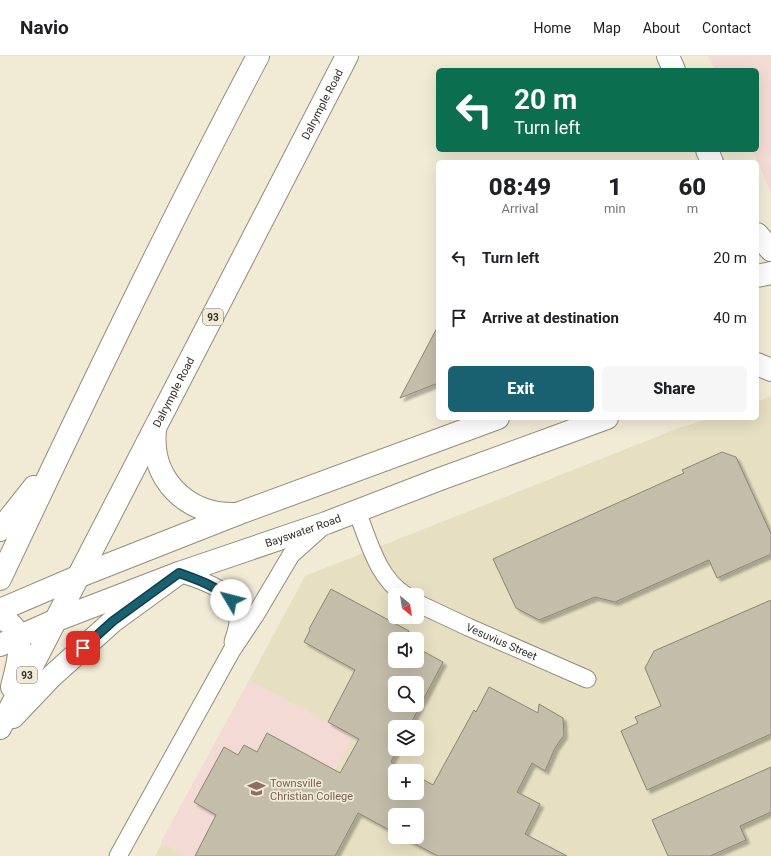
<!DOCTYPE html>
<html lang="en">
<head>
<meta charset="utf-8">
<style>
	:root { --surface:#fff; --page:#f6f6f6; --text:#202124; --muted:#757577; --line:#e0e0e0; --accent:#196170 }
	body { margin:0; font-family:Roboto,sans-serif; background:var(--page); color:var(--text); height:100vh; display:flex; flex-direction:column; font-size:15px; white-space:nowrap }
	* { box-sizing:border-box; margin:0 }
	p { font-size:13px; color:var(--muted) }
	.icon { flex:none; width:22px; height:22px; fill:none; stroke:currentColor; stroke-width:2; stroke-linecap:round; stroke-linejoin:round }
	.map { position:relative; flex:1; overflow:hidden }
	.panel { position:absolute; left:436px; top:104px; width:323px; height:260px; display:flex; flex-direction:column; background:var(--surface); border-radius:6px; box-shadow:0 4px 16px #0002 }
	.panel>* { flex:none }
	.hud { position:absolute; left:436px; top:12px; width:323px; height:84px; border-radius:6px; box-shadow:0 4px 16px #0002; background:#0b6e4f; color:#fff; overflow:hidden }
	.needle { width:26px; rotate:150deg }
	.buttons { position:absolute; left:388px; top:532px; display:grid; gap:8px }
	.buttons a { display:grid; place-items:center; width:36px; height:36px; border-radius:6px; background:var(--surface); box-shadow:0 4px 16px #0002; font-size:20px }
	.pin { position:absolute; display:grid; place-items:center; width:34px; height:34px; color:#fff; margin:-17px; border-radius:8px; box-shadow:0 2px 6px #0006 }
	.me { position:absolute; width:44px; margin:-22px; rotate:307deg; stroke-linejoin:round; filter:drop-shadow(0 0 3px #0008) }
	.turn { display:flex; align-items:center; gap:14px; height:84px; padding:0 12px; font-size:18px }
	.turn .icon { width:52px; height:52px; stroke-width:2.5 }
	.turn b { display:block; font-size:28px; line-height:34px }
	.eta { display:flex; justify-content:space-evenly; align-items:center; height:68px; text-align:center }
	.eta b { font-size:24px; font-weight:800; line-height:28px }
	.cta { display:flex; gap:8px; margin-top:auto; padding:8px 12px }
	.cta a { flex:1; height:46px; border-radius:6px; background:var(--accent); color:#fff; font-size:16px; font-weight:800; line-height:46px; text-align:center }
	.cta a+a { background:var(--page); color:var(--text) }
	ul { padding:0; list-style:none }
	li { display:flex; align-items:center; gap:12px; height:60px; padding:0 12px }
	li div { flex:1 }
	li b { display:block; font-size:15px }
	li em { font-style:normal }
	header { display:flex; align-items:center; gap:24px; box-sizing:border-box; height:56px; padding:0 20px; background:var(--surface); border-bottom:1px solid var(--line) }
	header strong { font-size:19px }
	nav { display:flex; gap:22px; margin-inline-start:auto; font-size:14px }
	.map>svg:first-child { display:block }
	.commercial { fill:#f4dbd3 }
	.built { fill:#e6dfc2; fill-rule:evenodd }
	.education { fill:#f4dad5 }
	.building { fill:#c3bda9; stroke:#8b8673; fill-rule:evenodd; filter:url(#shadow) }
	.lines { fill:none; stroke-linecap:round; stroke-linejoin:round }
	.street-casing { stroke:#928d7a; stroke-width:19 }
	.secondary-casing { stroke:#928d7a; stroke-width:24 }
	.primary-casing { stroke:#928d7a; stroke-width:24 }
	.street { stroke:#fff; stroke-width:17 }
	.secondary { stroke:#fff; stroke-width:22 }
	.primary { stroke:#fff; stroke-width:22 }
	.route-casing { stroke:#103f49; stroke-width:10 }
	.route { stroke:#196170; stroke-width:7 }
	.labels { text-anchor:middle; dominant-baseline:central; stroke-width:3.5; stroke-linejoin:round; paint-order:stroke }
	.shield { fill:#f1ebd6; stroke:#6b675c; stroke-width:1 }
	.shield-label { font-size:10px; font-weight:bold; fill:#312f27 }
	.street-label { font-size:11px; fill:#312f27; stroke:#f1ebd6 }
	.education-label { font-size:11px; fill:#785e54; stroke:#f1ebd6; text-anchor:start }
</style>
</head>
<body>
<header>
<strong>Navio</strong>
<nav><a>Home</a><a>Map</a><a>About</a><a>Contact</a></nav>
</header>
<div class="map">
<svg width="771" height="800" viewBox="0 0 771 800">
	<defs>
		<filter id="shadow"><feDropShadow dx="3.5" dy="3.5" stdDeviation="1" flood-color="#0004"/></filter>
	</defs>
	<rect width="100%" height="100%" fill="#f1ebd6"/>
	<path class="commercial" d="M 708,0 L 771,0 L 771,136 L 752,94 L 757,94 L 757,14 L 715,14 Z"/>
	<path class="built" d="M 771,340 L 771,800 L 155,800 L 305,520 L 679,372 L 712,362 L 757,362 L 757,346 ZM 395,539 L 417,539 L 417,561 L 395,561 ZM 395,583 L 417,583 L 417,605 L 395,605 ZM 395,627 L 417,627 L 417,649 L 395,649 ZM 395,671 L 417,671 L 417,693 L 395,693 ZM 395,715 L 417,715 L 417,737 L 395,737 ZM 395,759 L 417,759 L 417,781 L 395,781 Z"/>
	<path class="education" d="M 249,624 L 353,680 L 290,800 L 185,800 L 161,786 Z"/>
	<path class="building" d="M 438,270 L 438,327 L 400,342 Z
		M 722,396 L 736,401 L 771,478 L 771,498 L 717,522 L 709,504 L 615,546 L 595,541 L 539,564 L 516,552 L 493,503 L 684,417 L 682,414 Z
		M 331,533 L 409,575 L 405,583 L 395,583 L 395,605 L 417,605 L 417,592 L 443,606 L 409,671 L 395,671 L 395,693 L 397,693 L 391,706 L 408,715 L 395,715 L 395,737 L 417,737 L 417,720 L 433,729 L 474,654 L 476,656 L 489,631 L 538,657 L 539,648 L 563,662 L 564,679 L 555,692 L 545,715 L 532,707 L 517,736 L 540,748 L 525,778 L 567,800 L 438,800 L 402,781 L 417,781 L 417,759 L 395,759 L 395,777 L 358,757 L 335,800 L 195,800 L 216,759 L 194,746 L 224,691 L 238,699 L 244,689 L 257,696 L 267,677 L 340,717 L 359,683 L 328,666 L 355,614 L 304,586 L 310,574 L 309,573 ZM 395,627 L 417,627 L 417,649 L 395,649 Z
		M 771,544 L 771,678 L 647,734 L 621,675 L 638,667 L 635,661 L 661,650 L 645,612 L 654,595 Z
		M 771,711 L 771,756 L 740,770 L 746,784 L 710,800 L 668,800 L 652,764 Z"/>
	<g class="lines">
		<defs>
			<g id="street">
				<path d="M 357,456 C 369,485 377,521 405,539"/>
				<path d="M 179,517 C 201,524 240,535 238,565 C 238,572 235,579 233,586"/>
				<path id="s1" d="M 417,547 L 468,571 L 587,623"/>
				<path d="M 118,800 L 232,594 L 256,558 L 291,499 L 321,472"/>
			</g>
			<g id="secondary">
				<path d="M 668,0 L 674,14"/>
				<path d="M 707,94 L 712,106"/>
				<path d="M 757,178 L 771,194"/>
				<path d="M 757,220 L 771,217"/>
				<path d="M 757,308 L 771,314"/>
				<path d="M 0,554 L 77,521 L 237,458 L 498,362"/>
				<path id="s2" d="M 0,589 L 54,565 L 179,517 L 326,467 L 440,423 L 607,362"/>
			</g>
			<g id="primary">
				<path d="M 155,374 C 150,423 187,460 237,458"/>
				<path d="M 0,474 L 34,431"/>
				<path d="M 0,523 C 83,347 167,172 258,0"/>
				<path d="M 0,562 L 2,562 C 6,565 12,568 14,572 C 25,589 16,613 12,631"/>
				<path d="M 13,661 L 52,620 L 113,565 L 179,517"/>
				<path id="s3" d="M 0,672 L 347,0"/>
			</g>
		</defs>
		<use href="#street" class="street-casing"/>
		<use href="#secondary" class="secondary-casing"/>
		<use href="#primary" class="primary-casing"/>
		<use href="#street" class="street"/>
		<use href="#secondary" class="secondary"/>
		<use href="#primary" class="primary"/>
	</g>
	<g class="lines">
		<defs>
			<path id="route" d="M 83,592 L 113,565 L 179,517 C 199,524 216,530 231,544"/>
		</defs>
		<use href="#route" class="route-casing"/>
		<use href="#route" class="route"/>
	</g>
	<defs>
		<symbol id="school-bare" viewBox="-9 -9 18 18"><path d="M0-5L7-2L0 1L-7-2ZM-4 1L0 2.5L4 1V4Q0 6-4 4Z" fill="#8d6e63" stroke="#f1ebd6" stroke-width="2.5" paint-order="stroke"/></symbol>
	</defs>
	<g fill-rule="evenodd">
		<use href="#school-bare" x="244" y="720" width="25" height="25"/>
	</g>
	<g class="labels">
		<g class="shield">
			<rect x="203" y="253" width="20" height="16" rx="3"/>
			<rect x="17" y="611" width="20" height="16" rx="3"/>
		</g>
		<g class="shield-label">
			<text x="213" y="261">93</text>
			<text x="27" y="619">93</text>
		</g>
		<g class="street-label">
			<text stroke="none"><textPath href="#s3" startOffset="702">Dalrymple Road</textPath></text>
			<text stroke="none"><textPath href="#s3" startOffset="378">Dalrymple Road</textPath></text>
			<text stroke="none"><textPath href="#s2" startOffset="324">Bayswater Road</textPath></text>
			<text stroke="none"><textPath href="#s1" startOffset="93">Vesuvius Street</textPath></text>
		</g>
		<g class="education-label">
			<text x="270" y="727">Townsville<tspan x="270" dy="13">Christian College</tspan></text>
		</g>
	</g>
</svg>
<div class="buttons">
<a><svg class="needle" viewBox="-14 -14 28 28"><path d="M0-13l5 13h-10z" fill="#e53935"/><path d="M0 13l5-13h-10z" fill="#757577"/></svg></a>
<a><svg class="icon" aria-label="sound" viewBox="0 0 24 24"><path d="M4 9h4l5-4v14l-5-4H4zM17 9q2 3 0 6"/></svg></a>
<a><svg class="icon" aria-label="search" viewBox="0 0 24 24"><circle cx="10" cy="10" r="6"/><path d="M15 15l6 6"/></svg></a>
<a><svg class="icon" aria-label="layers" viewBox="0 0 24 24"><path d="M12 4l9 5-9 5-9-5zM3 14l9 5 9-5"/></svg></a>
<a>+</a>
<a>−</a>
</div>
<div class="pin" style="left:83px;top:592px;background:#d93025"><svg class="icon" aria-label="arrive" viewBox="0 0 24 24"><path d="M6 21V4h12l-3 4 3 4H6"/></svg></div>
<svg class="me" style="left:231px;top:544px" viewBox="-20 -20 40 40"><circle r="19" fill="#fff"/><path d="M0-13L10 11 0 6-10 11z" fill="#196170"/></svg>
<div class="hud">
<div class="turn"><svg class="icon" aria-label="left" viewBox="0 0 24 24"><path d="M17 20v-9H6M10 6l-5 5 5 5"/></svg><div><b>20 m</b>Turn left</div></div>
</div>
<section class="panel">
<div class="eta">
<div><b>08:49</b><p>Arrival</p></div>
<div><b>1</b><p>min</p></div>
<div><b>60</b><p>m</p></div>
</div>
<ul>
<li><svg class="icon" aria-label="left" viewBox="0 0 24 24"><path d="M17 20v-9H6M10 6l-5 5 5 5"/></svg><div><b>Turn left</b></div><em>20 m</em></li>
<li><svg class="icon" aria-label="arrive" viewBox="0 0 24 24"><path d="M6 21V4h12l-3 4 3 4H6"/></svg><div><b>Arrive at destination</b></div><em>40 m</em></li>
</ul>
<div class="cta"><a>Exit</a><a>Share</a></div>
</section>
</div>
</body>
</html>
